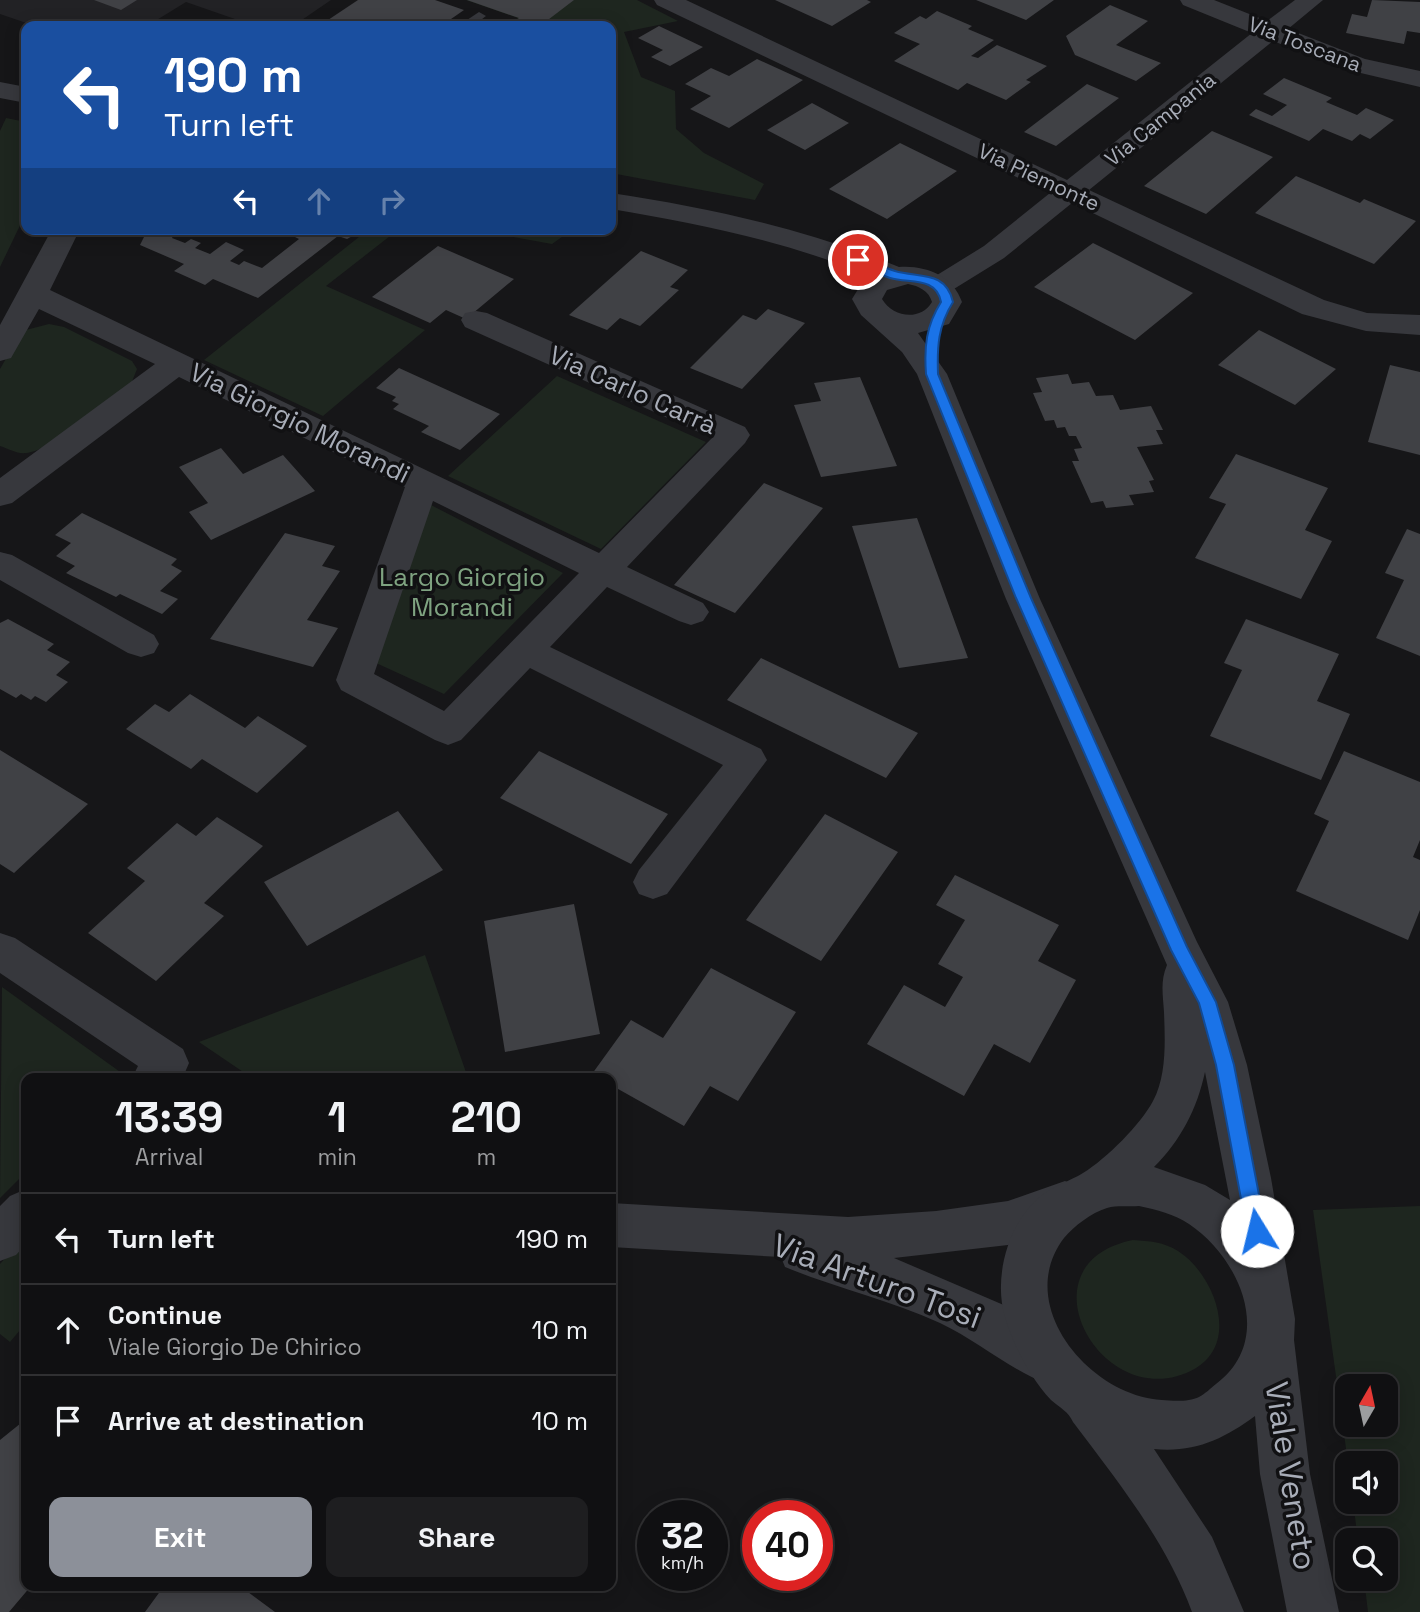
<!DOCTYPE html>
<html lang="en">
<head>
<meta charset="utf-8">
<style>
	:root { --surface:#101012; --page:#1e1e20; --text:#f1f3f6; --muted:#9c9d9f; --line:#303032; --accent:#8c9099 }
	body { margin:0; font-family:"Space Grotesk",sans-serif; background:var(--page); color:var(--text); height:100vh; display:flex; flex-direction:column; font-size:26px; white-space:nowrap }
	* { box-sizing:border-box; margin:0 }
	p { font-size:23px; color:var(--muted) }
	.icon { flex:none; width:38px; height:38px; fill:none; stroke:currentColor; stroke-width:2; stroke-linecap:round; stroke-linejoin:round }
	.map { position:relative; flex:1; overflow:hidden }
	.panel { position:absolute; left:21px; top:1073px; width:595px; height:518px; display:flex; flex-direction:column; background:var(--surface); border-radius:14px; box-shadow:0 4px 18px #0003,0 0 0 2px var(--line) }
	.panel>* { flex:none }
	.banner { position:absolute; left:21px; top:21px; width:595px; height:214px; border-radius:14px; box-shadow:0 4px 18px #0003,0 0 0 2px var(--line); background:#1a4fa0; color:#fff; overflow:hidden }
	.needle { width:46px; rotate:9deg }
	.buttons { position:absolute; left:1335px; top:1374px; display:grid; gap:14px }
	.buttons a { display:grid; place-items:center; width:63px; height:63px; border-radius:14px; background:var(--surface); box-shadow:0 4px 18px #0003,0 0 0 2px var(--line); font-size:35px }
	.speed { position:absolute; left:637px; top:1500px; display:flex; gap:14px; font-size:35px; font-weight:700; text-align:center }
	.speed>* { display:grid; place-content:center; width:91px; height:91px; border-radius:50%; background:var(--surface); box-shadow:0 4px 18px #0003,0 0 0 2px var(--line); line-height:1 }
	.speed small { font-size:18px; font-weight:400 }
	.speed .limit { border:10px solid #d22; background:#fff; color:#111 }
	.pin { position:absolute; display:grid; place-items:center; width:60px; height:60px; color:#fff; margin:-30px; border:4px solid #fff; border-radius:50%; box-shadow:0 2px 7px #0007 }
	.me { position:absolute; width:77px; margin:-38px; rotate:351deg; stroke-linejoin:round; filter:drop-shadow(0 0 5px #0008) }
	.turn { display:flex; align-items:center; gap:24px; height:147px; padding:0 28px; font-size:32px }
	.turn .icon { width:91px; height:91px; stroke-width:2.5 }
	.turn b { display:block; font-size:49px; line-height:60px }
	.lanes { display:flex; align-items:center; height:66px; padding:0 28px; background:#0003; justify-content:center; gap:35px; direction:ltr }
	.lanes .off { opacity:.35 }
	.eta { display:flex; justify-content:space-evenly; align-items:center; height:119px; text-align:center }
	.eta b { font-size:42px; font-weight:700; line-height:49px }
	.cta { display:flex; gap:14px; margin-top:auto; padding:14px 28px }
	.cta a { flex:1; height:80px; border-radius:14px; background:var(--accent); color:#fff; font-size:28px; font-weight:700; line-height:80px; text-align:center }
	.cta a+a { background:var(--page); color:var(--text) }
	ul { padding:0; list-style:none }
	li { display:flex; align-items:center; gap:21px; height:91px; padding:0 28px; border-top:2px solid var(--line) }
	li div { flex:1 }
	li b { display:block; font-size:26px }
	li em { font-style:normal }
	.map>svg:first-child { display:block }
	.built { fill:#222225 }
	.green { fill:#1e261f; fill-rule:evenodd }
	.building { fill:#404145 }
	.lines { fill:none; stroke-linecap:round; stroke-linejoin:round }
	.service { fill:#37383d; fill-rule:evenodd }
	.minor { fill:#37383d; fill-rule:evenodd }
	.tertiary { fill:#37383d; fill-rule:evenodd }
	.route { fill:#1a73e8; stroke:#114b97; stroke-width:2 }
	.labels { text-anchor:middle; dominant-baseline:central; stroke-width:7; stroke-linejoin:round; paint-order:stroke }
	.far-street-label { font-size:21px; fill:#a8adb8; stroke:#111113 }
	.street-label { font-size:26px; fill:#a8adb8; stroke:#111113 }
	.park-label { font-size:26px; fill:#7fa381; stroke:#111113 }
	.near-street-label { font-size:32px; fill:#a8adb8; stroke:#111113 }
</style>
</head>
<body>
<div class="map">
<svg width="1420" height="1612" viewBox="0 0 1420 1612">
	<rect width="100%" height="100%" fill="#161618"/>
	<path class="built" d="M 0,0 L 331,0 L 293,26 L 255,26 L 186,2 L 147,26 L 35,26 L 0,14 Z"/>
	<path class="green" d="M 466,0 L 637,0 L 678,21 L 624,32 L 641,77 L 675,91 L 676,129 L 704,153 L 764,184 L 755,200 L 611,173 L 611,26 L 507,26 L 518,18 Z
		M 6,118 L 26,122 L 26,213 L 0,267 L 0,131 Z
		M 369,229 L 399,229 L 326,286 L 425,330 L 323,416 L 204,360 Z
		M 469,229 L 573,229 L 552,244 Z
		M 49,324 L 64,327 L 132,361 L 137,369 L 131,384 C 109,401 52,451 26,453 C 17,454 9,449 0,446 L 0,369 L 22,331 Z
		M 557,376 L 706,442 L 601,549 L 448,476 Z
		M 429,504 L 563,573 L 444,694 L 376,663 Z
		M 425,955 L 468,1078 L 252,1078 L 199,1042 Z
		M 2,987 L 123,1074 L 119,1078 L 26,1078 L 26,1172 L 0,1198 Z
		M 1420,1206 L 1420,1612 L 1368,1612 L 1364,1579 L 1386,1578 L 1386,1540 L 1358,1540 L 1353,1502 L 1386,1502 L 1386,1463 L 1348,1463 L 1313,1210 ZM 1348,1386 L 1386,1386 L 1386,1424 L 1348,1424 Z
		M 26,1236 L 26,1323 L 10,1342 L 0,1334 L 0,1264 Z
		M 1133,1240 C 1149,1241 1164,1242 1178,1251 C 1213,1273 1241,1341 1196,1368 C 1105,1421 1015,1264 1133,1240 Z"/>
	<path class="building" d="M 94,0 L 137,0 L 121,10 Z
		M 358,0 L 435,0 L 464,10 L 441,26 L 319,26 Z
		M 467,0 L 574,0 L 540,26 L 507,26 L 519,18 Z
		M 775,0 L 867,0 L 871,2 L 832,26 Z
		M 976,0 L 1054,0 L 1026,20 Z
		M 1372,0 L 1420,2 L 1420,33 L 1407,31 L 1404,44 L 1346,33 L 1352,14 L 1367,17 Z
		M 1110,5 L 1148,21 L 1116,45 L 1161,63 L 1136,81 L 1075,55 L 1066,36 Z
		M 937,11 L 972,26 L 968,29 L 994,40 L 971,56 L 978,58 L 997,45 L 1047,66 L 1026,80 L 1031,82 L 1006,100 L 967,83 L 958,90 L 894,61 L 920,44 L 894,33 L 920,16 L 926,19 Z
		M 659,26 L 703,47 L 670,66 L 651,57 L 663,50 L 638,38 Z
		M 757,59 L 803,80 L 729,128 L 690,109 L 711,96 L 685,84 L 711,68 L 729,76 Z
		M 1284,78 L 1332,98 L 1326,102 L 1357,115 L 1366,108 L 1394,120 L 1370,139 L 1360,134 L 1352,141 L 1323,129 L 1309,141 L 1249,115 L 1256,109 L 1272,116 L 1287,105 L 1263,94 Z
		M 1087,84 L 1119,98 L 1056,146 L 1024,132 Z
		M 812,103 L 849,123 L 805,150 L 767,130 Z
		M 1212,131 L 1273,157 L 1206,214 L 1144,186 Z
		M 900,143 L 957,171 L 887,219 L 829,189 Z
		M 1296,176 L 1360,203 L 1364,199 L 1416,221 L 1374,264 L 1255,213 Z
		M 148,229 L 176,229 L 172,238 L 185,243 L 191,239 L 201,243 L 195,248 L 210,254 L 226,242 L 244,250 L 230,261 L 239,265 L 244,261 L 262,268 L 299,239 L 293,236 L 303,229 L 354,229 L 356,234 L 347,239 L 338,236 L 258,298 L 213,279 L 205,285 L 174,271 L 184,264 L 140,245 Z
		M 1093,243 L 1193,293 L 1135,340 L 1034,287 Z
		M 438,246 L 514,279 L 466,319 L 446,310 L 430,323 L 372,297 Z
		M 641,251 L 688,270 L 670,287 L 679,290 L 640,326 L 620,318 L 607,330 L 569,315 Z
		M 768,309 L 805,323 L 742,389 L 690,368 L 743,315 L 756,320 Z
		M 1259,330 L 1336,369 L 1295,405 L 1218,365 Z
		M 1390,365 L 1420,372 L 1420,455 L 1368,442 Z
		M 399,368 L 500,414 L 460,450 L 421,432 L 429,426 L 393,409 L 399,404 L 392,401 L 396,397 L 376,388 Z
		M 1068,374 L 1072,384 L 1089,382 L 1096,396 L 1113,395 L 1120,410 L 1151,406 L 1163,430 L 1156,430 L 1163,444 L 1137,447 L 1154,480 L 1149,481 L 1154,492 L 1129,495 L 1134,505 L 1106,508 L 1103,501 L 1091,503 L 1072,461 L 1079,461 L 1074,449 L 1082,448 L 1076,436 L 1069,436 L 1065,427 L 1057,428 L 1054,420 L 1045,421 L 1033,393 L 1042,392 L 1036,378 Z
		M 860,377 L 897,466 L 821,477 L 794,405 L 821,401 L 814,383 Z
		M 221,448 L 243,474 L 283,455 L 315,491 L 211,540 L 189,512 L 208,503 L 179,467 Z
		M 1236,454 L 1328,488 L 1305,530 L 1332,541 L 1301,599 L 1195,558 L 1226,504 L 1209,498 Z
		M 764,483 L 823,508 L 735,613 L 674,585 Z
		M 82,513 L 177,559 L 171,565 L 182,571 L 160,591 L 178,599 L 162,614 L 120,594 L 116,597 L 66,573 L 75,566 L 56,556 L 71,543 L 55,535 Z
		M 917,518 L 968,658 L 899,668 L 852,526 Z
		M 1407,529 L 1420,534 L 1420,656 L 1376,638 L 1404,580 L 1385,573 Z
		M 285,533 L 335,546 L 322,566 L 340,571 L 307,620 L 338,628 L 313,667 L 210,639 Z
		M 8,619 L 54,644 L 47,650 L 70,662 L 56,675 L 68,682 L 46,702 L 35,696 L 31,700 L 21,694 L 16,698 L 0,689 L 0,623 Z
		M 1246,619 L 1339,654 L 1317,701 L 1350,714 L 1321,780 L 1210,736 L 1242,670 L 1224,663 Z
		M 761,658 L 918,733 L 886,778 L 727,700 Z
		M 190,694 L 245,728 L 258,716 L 307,746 L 257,793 L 202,759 L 191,769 L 126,729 L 155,704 L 169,712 Z
		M 0,750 L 88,804 L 14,873 L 0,864 Z
		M 539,751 L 668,814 L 631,864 L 500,798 Z
		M 1344,751 L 1420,782 L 1420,840 L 1413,857 L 1420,860 L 1420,910 L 1408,940 L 1296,891 L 1329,821 L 1314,814 Z
		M 398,811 L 443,870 L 307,946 L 264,882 Z
		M 825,814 L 898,852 L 821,961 L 746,920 Z
		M 217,817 L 263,846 L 204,903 L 224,916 L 156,981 L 88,933 L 145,881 L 127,868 L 177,823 L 196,836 Z
		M 955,875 L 1059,925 L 1038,961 L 1076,980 L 1030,1063 L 994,1044 L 964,1096 L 867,1044 L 904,985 L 945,1007 L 963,977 L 938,964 L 965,920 L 936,905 Z
		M 574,904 L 600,1034 L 505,1052 L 484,921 Z
		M 711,968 L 796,1012 L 738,1101 L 710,1086 L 684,1126 L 611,1085 L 611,1078 L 599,1078 L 592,1074 L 631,1020 L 663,1038 Z
		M 26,1419 L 26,1586 L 31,1586 L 9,1612 L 0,1612 L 0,1440 Z
		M 164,1586 L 240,1586 L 275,1612 L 145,1612 Z"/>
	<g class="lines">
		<path class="service" d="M 479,12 L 486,16 L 473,26 L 458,26 Z"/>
		<path class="minor" d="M 654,0 L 686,0 L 1067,180 L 1252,33 L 1183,5 L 1180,0 L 1214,0 L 1267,21 L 1295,0 L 1323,0 L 1288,29 L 1365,59 L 1420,71 L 1420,87 L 1348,70 L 1273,41 L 1089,190 L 1324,300 L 1367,313 L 1420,315 L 1420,335 L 1366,331 L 1302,314 L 1072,203 L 1004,258 L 949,292 L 939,295 L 929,292 L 924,286 L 929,280 L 984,246 L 1050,193 L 657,5 Z
			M 52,229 L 80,229 L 50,290 L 599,553 L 712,438 L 465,327 L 461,320 L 465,313 L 476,311 L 487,313 L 745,427 L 750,435 L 745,443 L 627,567 L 703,603 L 709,612 L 703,621 L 691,625 L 679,621 L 607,587 L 550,647 L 761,749 L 767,760 L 667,894 L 653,899 L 639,894 L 633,882 L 639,870 L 723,765 L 530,668 L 461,740 L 448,745 L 435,740 L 341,690 L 336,680 L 405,487 L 179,377 L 12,503 L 0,506 L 0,478 L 155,364 L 39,309 L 11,358 L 0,361 L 0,325 ZM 433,501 L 579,573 L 444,711 L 374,674 Z
			M 0,552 L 12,555 L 154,635 L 159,644 L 154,653 L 141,657 L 128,653 L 0,580 Z
			M 0,933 L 15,938 L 183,1049 L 189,1063 L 183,1077 L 132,1078 L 138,1066 L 0,973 Z
			M 1065,1181 L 1081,1188 L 1088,1203 L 1081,1218 L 1008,1245 L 894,1258 L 1006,1306 L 1064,1343 L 1071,1360 L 1064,1377 L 1047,1384 C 1009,1369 978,1341 940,1323 C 890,1300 836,1288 785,1267 L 781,1257 L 611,1247 L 611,1203 L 848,1217 L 936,1211 L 1008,1201 Z
			M 26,1189 L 26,1244 L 16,1255 L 0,1261 L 0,1206 L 10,1196 Z"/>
		<path class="tertiary" d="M 0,82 L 26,87 L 26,103 L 0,98 Z
			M 611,193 C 710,208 806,229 899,267 C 926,265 953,276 962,302 L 949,324 L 918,333 L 947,374 L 1040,599 L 1197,942 L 1228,1002 L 1247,1065 L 1271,1178 L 1295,1319 L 1294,1340 L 1310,1474 L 1339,1612 L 1287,1612 L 1260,1474 L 1255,1416 C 1224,1439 1194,1453 1154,1449 L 1212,1537 L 1244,1612 L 1192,1612 C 1166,1541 1118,1482 1073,1422 C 1068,1411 1060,1408 1051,1400 C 1030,1377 1014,1347 1005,1317 C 993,1278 1008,1222 1041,1196 C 1053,1186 1070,1181 1083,1173 C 1106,1159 1141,1124 1153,1101 C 1167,1075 1165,1040 1164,1012 C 1163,995 1160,981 1167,965 L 1006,599 L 917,374 L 902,352 L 861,315 L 852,299 L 865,278 L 870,276 C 786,241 699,224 611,209 ZM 908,284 C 919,286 929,291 932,302 C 921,321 893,318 882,299 L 887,290 ZM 1205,1072 L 1230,1200 L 1205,1185 L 1154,1167 C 1181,1140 1197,1109 1205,1072 ZM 1139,1206 C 1157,1210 1174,1214 1189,1224 C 1241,1259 1275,1340 1216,1384 C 1211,1388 1205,1394 1199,1397 C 1189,1402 1173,1401 1162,1400 C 1090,1396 1013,1305 1064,1238 C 1074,1226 1091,1213 1107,1208 C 1117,1205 1129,1207 1139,1206 Z"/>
	</g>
	<path class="route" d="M 858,257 C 871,260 882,267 895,271 C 918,278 946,270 953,302 C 938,326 937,347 938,374 L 1031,598 L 1187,947 L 1216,1002 L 1234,1065 L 1266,1231 L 1264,1237 L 1257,1240 L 1250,1237 L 1247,1231 L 1216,1065 L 1199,1003 L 1171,950 L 1016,598 L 926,374 C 924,347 926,326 941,302 C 936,276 909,284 890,278 C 878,274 866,268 854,263 L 854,258 Z"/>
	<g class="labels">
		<g class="far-street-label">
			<text transform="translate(1305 44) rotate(21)">Via Toscana</text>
			<text transform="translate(1160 119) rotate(-39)">Via Campania</text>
			<text transform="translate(1039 177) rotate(25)">Via Piemonte</text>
		</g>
		<g class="street-label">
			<text transform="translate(633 390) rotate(24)">Via Carlo Carrà</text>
			<text transform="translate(300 423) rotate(26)">Via Giorgio Morandi</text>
		</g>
		<g class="park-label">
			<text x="462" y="577">Largo Giorgio<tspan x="462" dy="30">Morandi</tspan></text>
		</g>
		<g class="near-street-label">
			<text transform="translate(877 1281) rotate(20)">Via Arturo Tosi</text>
			<text transform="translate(1291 1476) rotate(81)">Viale Veneto</text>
		</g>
	</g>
</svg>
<div class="buttons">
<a><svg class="needle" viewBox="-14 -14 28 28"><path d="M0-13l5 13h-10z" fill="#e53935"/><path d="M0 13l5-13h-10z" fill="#9c9d9f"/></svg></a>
<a><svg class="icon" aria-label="sound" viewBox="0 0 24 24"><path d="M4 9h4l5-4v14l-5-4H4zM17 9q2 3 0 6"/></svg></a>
<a><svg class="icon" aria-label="search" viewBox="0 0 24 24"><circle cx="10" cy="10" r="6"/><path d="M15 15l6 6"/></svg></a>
</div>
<div class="speed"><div>32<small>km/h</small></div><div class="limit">40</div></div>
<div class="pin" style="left:858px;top:260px;background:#d93025"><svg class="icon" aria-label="arrive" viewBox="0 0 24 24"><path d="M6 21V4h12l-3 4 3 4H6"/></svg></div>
<svg class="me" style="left:1257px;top:1231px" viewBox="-20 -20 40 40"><circle r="19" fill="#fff"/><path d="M0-13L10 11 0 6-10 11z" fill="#1a73e8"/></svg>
<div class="banner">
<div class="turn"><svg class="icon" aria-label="left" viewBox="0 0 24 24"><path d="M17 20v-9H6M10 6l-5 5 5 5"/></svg><div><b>190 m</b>Turn left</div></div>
<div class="lanes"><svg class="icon" aria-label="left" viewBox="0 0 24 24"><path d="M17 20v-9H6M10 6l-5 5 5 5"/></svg><svg class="icon off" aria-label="ahead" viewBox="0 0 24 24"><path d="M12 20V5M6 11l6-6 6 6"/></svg><svg class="icon off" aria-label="right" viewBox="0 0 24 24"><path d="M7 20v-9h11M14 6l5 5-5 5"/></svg></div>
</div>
<section class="panel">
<div class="eta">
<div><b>13:39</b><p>Arrival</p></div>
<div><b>1</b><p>min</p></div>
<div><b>210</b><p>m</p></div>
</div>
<ul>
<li><svg class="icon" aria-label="left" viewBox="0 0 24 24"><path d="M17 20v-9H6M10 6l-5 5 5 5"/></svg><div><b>Turn left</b></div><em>190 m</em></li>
<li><svg class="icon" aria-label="ahead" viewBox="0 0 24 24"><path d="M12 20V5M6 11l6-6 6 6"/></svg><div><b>Continue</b><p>Viale Giorgio De Chirico</p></div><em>10 m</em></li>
<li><svg class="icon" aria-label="arrive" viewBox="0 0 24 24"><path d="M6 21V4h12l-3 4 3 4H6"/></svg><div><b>Arrive at destination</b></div><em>10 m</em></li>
</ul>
<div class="cta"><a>Exit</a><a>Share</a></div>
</section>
</div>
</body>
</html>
